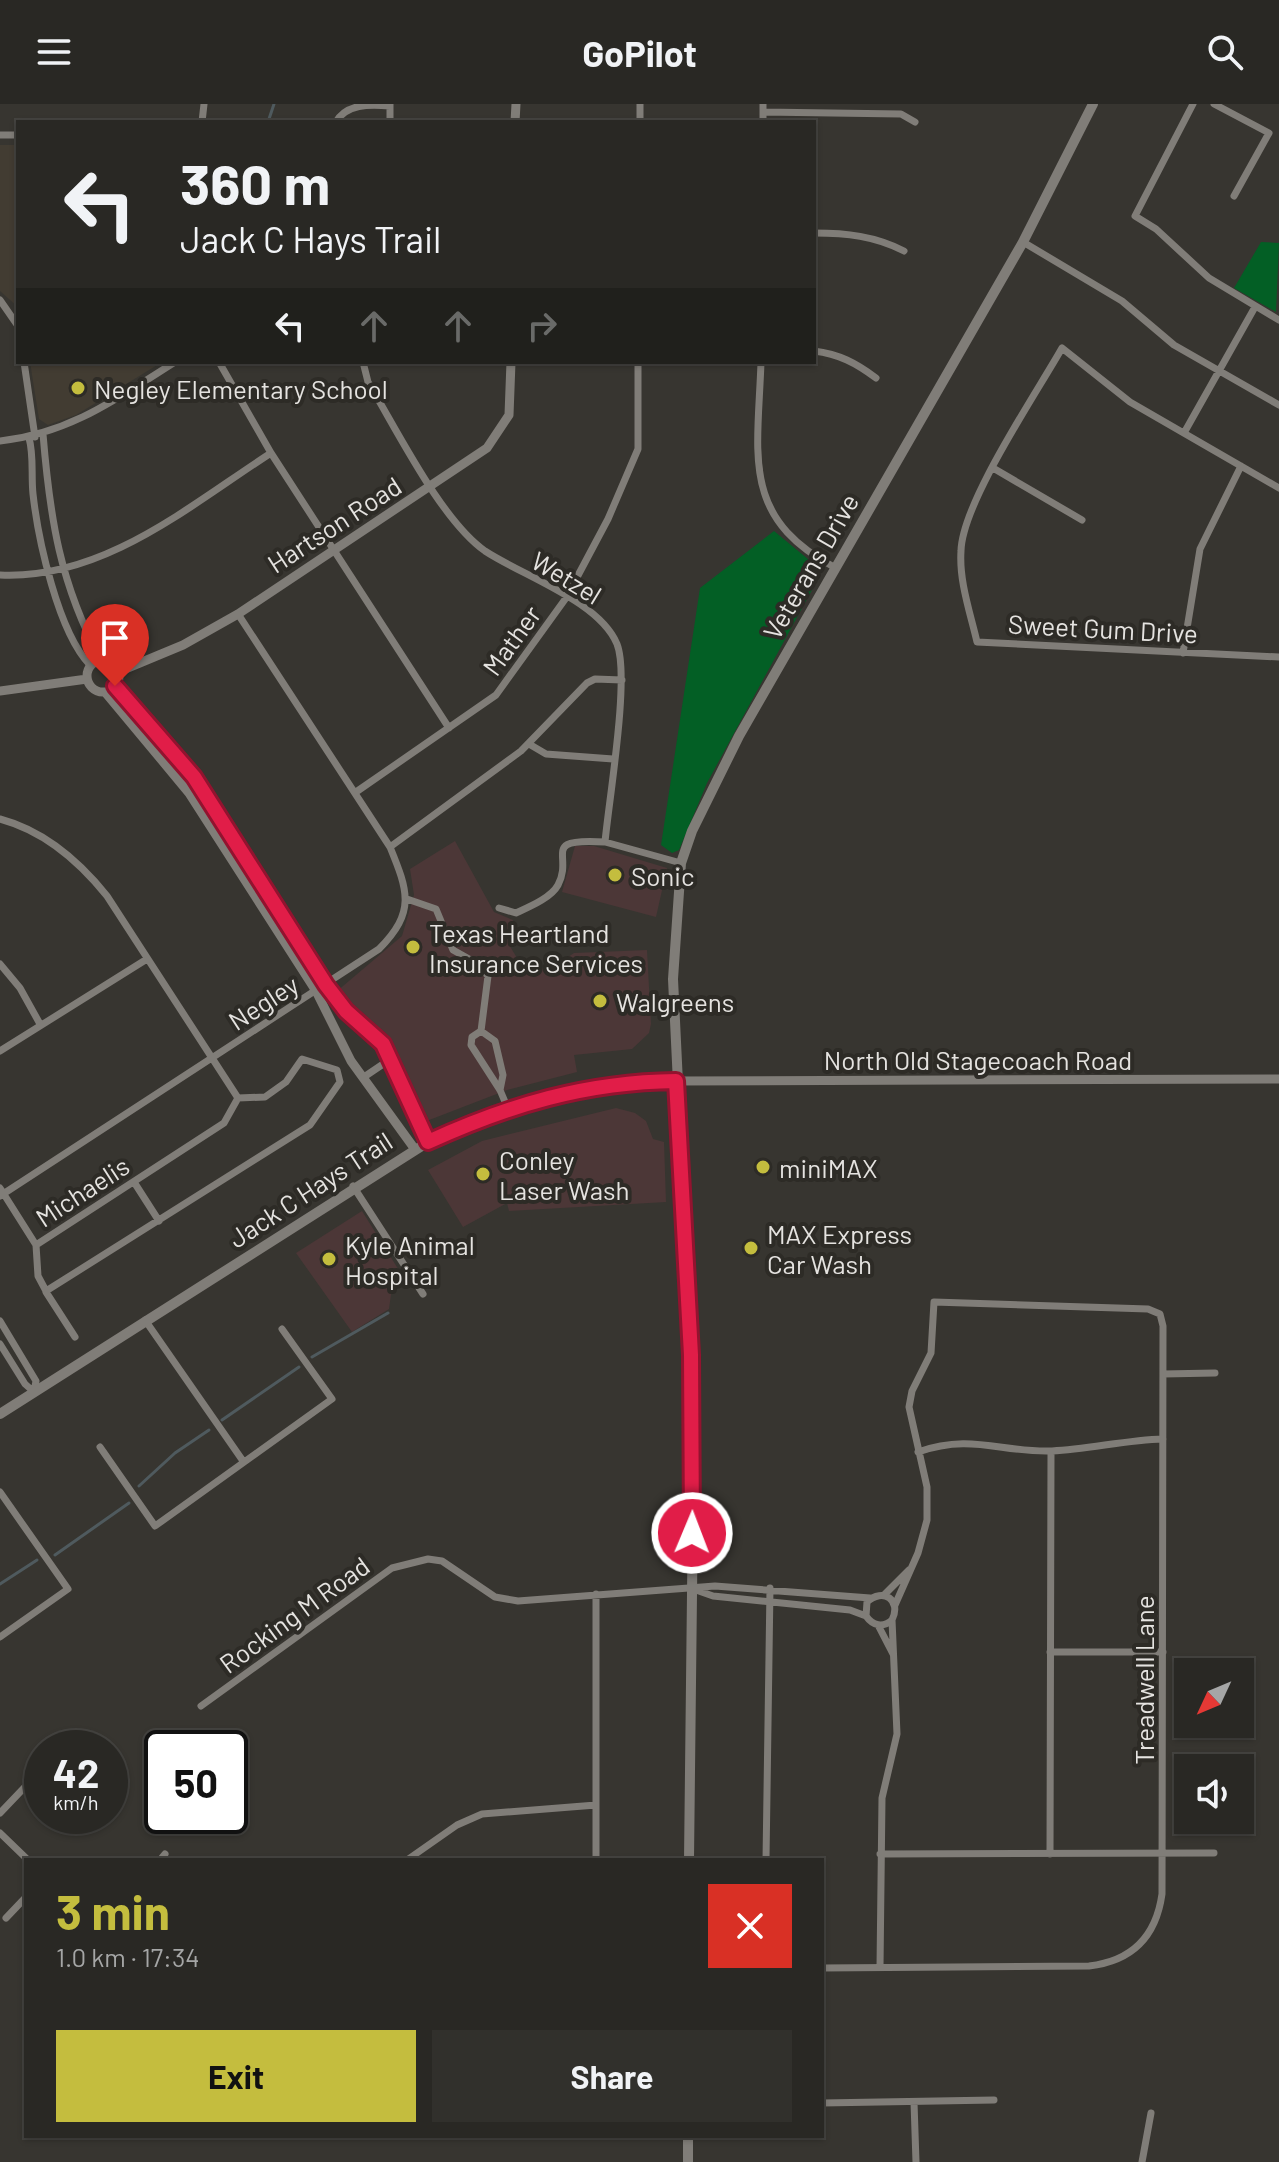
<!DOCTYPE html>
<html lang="en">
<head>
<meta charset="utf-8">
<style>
	:root { --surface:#292824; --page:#31302c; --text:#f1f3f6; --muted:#a5a6a6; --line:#454441; --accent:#c4bd3e }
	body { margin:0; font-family:Barlow,sans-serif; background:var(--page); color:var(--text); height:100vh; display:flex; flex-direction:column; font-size:30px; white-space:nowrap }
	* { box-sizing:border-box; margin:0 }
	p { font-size:26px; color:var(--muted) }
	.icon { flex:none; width:44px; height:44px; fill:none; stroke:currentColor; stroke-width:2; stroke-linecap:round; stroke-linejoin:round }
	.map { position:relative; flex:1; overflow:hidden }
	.sheet { position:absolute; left:24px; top:1754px; width:800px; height:280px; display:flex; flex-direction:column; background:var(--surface); border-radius:0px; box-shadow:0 2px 6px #0004,0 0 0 2px var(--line) }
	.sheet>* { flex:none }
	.hud { position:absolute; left:16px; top:16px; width:800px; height:244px; border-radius:0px; box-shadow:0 2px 6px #0004,0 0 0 2px var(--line); background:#292824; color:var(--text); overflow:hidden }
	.needle { width:52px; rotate:226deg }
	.buttons { position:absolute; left:1174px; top:1554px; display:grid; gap:16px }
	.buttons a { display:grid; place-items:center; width:80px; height:80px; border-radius:0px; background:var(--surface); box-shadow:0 2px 6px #0004,0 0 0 2px var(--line); font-size:40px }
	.speed { position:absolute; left:24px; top:1626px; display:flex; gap:16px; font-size:40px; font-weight:700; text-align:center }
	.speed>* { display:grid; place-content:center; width:104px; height:104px; border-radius:50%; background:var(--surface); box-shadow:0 2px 6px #0004,0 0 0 2px var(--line); line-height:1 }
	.speed small { font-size:20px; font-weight:400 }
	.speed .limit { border:4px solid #111; border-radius:12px; background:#fff; color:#111 }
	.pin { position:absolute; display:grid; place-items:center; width:68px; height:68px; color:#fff; margin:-82px -34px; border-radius:50% 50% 50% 0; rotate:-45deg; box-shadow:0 0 8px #0007 }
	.pin .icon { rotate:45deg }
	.me { position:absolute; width:88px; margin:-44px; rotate:1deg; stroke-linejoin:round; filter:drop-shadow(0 0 6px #0008) }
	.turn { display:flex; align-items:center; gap:28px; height:168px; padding:0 32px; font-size:36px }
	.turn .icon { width:104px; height:104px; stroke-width:2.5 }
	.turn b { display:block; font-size:56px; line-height:68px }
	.lanes { display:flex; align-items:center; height:76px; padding:0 32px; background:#0003; justify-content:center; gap:40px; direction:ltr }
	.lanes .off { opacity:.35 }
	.round { display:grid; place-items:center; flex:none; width:84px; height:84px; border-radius:0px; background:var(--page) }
	.head { display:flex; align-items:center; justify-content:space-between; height:136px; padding:0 32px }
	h1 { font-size:48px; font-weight:700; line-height:60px; color:var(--accent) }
	.button { display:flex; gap:16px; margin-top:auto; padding:16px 32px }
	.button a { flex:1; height:92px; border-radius:0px; background:var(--accent); color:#111; font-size:32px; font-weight:700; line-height:92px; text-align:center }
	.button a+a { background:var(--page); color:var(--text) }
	header { display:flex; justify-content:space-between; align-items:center; height:104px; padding:0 32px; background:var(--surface); font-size:36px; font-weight:700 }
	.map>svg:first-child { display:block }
	.commercial { fill:#4c3737 }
	.built { fill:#423c32 }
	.green { fill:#035f25 }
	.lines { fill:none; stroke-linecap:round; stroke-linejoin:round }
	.stream { stroke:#4f5a5e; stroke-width:3 }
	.minor { stroke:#807d78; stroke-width:7 }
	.tertiary { stroke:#807d78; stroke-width:9 }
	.secondary { stroke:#807d78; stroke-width:10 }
	.route-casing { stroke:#92132f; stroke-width:20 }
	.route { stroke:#e11d48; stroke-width:14 }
	.poi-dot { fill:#c4bd3e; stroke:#2d2b26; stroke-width:3 }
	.labels { text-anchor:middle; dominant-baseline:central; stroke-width:8; stroke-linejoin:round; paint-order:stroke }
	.poi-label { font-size:26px; fill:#e5e3e0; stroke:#2d2b26; text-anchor:start }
	.street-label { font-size:26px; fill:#e5e3e0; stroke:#2d2b26 }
</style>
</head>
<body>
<header><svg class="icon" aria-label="menu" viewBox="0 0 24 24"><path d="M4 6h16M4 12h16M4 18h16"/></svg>GoPilot<svg class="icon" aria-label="search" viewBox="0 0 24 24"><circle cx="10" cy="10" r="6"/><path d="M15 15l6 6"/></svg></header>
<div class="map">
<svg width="1279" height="2058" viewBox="0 0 1279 2058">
	<rect width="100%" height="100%" fill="#373530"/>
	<path class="commercial" d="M 455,737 L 494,808 L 513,816 L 508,839 L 523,864 L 550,865 L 574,849 L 647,846 L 651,920 L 649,929 L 632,945 L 574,951 L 577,968 L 507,986 L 424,1018 L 396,954 L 385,937 L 346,902 L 336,888 L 402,832 L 414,791 L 410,765 Z
		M 575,742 L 594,742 L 667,764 L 656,813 L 562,788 Z
		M 616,1004 L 635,1009 L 646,1017 L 653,1035 L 664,1038 L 666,1098 L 509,1107 L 507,1099 L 463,1123 L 428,1066 L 482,1037 Z
		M 362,1107 L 405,1176 L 392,1183 L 389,1205 L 352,1228 L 296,1149 Z"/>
	<path class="built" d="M 0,41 L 18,41 L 18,203 L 0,187 Z
		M 30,258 L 162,258 L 76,311 L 48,321 L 39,315 Z"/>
	<path class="green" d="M 1261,138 L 1279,139 L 1276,208 L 1234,184 Z
		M 774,427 L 820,465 L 820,471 L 707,679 L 679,746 L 672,749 L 661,741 L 700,484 Z"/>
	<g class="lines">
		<path class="stream" d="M 268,18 L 274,0
			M 312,1253 L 388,1209
			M 222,1316 L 299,1263
			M 139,1382 L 175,1349 L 209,1326
			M 55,1451 L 129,1399
			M 0,1480 L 37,1456"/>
		<path class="minor" d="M 1193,0 L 1135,112 L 1156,125 L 1209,174 L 1279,216
			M 1214,0 L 1269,29 L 1234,92
			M 763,8 L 901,10 L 915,18
			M 202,18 L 204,0
			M 336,18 C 346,0 369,0 390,2
			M 390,18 L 390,0
			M 640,18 L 640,0
			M 763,18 L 763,0
			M 0,31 L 18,31
			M 814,129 C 846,129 875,132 904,147
			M 1023,138 L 1122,197 L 1174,241 L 1279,301
			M 0,196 L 18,222
			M 814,247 C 839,250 856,259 876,274
			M 24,258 L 35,333
			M 219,258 L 271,349 L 449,624
			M 363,258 L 368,278 C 397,326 441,416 485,447 C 523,472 599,497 617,540 C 630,573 609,695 605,738 L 681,759
			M 761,258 C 758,350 740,413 834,463
			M 1184,329 L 1255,203
			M 43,330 C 50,415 60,480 101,556
			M 29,334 C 34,351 31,372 33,390 C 38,435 58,528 90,561
			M 0,337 C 69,330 118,294 175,258
			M 993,364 L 1082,416
			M 1279,384 L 1130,298 L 1062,244 C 1036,290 962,399 961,447 C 959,477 970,508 977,538 L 1279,553
			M 0,471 C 103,476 189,402 271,349
			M 1183,549 L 1200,445 L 1241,362
			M 529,640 L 546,650 L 613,655
			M 356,688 L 496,591 L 566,494 L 608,415 L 638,345 L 638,258
			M 0,715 C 45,727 79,757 107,792 L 238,994
			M 390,743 L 521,647 L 587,579 L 595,575 L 622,576
			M 407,795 L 436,805 L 453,846 L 478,860 L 488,872 L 481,927 L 472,933 L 471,941 L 500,986 L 508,1005
			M 499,804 L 516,809 C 529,803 551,794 558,781 C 574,751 539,734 605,738
			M 0,860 L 20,884 L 40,920
			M 481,927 L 495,937 L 503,971 L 500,986
			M 0,947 L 147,855
			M 302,955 L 337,966 L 340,978 L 310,1021 L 46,1187 L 38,1172 L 36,1141 L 224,1019 L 238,994 L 265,993 L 286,978 Z
			M 364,973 L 392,954
			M 134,1078 L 159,1117
			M 353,1082 L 423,1190
			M 0,1084 L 36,1141
			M 0,1092 L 379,845 C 416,808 408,787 390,743 L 238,510
			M 46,1188 L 75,1233
			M 145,1216 L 243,1357
			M 0,1217 L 36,1277 L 34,1288
			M 0,1240 L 25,1280 L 34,1288
			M 1163,1270 L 1215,1269
			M 100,1343 L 155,1422 L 332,1295 L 282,1225
			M 918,1348 C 972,1329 1001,1349 1052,1347 C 1090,1345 1126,1336 1163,1335
			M 0,1388 L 68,1485 L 0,1533
			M 696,1486 L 713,1492 L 850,1506 L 866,1512
			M 596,1490 L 596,1756
			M 884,1491 L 909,1466
			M 878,1521 L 893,1550
			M 1050,1548 L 1163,1548
			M 201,1602 L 392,1464 L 428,1455 L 442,1457 L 495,1493 L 518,1497 L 715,1482 L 870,1494
			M 62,1644 L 65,1641
			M 0,1709 L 42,1665
			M 0,1729 L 28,1756
			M 880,1750 L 1214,1749
			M 1050,1750 L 1051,1347
			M 160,1756 L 165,1750
			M 407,1756 L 457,1721 L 482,1710 L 596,1701
			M 766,1756 L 770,1484
			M 6,1814 L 26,1793
			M 880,1863 L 882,1694 L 897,1630 L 892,1516 C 902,1496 883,1483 867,1498 L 866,1512 C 873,1522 883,1524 892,1516
			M 822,1864 L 1089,1862 C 1132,1857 1156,1833 1162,1790 L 1163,1222 L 1160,1210 L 1148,1205 L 934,1198 L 931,1249 L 912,1287 L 909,1303 L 927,1383 L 927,1416 L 918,1449 L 895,1501
			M 914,1998 L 916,2058
			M 822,1999 L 994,1996
			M 1142,2058 L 1151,2009"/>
		<path class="tertiary" d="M 515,18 L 516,0
			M87 572a16 16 0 1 1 32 0a16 16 0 1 1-32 0Z
			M 118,568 L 183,541 L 238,510 L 487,344 L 509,311 L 511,258
			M 115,582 L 194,673 L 326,881 L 346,907 L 383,940 L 428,1038
			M 0,587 L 87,575
			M 105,588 L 189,689 L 316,887 L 351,957 L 414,1044
			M 676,977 L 1279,975"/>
		<path class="secondary" d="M 0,1310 L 428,1038 L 508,1005 L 563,990 L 622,977 L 676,977
			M 689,1756 L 693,1401 L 691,1251 L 673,875 L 681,759 L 692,727 L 739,632 L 1023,138 L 1093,0
			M 688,2058 L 688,2032"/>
	</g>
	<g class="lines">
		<defs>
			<path id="route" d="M 115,582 L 194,673 L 326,881 L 346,907 L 383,940 L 428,1038 C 509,1001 586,978 676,977 L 691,1251 L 692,1429"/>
		</defs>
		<use href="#route" class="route-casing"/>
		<use href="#route" class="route"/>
	</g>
	<g class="poi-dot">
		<circle cx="78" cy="284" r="8"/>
		<circle cx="615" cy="771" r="8"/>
		<circle cx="413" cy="843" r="8"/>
		<circle cx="600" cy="897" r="8"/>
		<circle cx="763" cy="1063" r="8"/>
		<circle cx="483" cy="1070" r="8"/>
		<circle cx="751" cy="1144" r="8"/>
		<circle cx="329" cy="1155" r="8"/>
	</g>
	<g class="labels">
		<g class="poi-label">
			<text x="94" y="284">Negley Elementary School</text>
			<text x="631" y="771">Sonic</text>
			<text x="429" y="828">Texas Heartland<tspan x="429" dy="30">Insurance Services</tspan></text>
			<text x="616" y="897">Walgreens</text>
			<text x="499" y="1055">Conley<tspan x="499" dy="30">Laser Wash</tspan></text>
			<text x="779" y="1063">miniMAX</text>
			<text x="767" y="1129">MAX Express<tspan x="767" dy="30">Car Wash</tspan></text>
			<text x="345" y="1140">Kyle Animal<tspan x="345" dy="30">Hospital</tspan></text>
		</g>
		<g class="street-label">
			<text transform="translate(334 420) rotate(-33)">Hartson Road</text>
			<text transform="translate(810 462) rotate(-60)">Veterans Drive</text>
			<text transform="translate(567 473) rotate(31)">Wetzel</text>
			<text transform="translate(1103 524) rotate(3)">Sweet Gum Drive</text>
			<text transform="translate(511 536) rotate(-54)">Mather</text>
			<text transform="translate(263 898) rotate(-33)">Negley</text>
			<text x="978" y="955">North Old Stagecoach Road</text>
			<text transform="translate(310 1085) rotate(-33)">Jack C Hays Trail</text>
			<text transform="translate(82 1087) rotate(-33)">Michaelis</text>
			<text transform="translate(294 1510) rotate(-36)">Rocking M Road</text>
			<text transform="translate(1143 1576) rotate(-90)">Treadwell Lane</text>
		</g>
	</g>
</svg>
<div class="buttons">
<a><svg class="needle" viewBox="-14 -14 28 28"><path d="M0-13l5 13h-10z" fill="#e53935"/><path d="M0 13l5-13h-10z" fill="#a5a6a6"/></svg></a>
<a><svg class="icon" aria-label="sound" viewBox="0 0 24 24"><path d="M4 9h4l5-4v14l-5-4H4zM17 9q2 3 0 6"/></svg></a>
</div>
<div class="speed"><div>42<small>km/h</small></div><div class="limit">50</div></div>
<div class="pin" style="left:115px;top:582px;background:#d93025"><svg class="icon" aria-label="arrive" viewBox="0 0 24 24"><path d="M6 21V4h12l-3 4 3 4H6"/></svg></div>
<svg class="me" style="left:692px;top:1429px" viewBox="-20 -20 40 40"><circle r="17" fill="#e11d48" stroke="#fff" stroke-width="3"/><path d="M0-11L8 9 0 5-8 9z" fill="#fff"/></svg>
<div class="hud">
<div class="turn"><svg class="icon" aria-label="left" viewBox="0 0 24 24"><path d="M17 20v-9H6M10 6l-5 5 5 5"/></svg><div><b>360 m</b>Jack C Hays Trail</div></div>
<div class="lanes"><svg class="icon" aria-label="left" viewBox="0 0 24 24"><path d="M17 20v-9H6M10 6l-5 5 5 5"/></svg><svg class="icon off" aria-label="ahead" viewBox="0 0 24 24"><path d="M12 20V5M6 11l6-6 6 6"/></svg><svg class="icon off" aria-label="ahead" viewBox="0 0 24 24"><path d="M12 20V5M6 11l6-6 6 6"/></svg><svg class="icon off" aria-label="right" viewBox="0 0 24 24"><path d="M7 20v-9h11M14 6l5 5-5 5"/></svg></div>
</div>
<section class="sheet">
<div class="head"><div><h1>3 min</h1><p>1.0 km · 17:34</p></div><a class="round" style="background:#d93025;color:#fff"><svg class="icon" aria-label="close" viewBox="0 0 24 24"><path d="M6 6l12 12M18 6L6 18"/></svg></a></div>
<div class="button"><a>Exit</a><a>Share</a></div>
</section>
</div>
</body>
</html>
